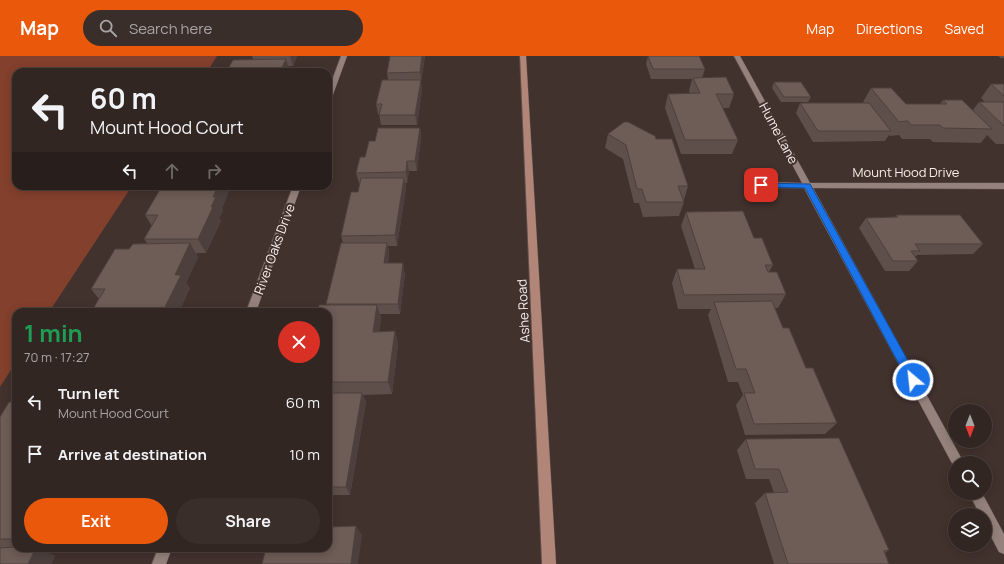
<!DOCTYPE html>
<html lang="en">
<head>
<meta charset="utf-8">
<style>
	:root { --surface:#322622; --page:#3a2e2a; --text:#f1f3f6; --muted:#a8a5a5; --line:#4d4340; --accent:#ea580c }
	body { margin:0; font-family:Manrope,sans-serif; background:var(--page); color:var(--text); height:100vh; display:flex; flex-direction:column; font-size:15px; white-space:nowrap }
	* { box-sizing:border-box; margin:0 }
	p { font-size:13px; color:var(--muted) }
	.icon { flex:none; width:22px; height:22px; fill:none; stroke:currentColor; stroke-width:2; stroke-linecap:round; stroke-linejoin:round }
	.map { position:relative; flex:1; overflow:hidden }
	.details { position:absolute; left:12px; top:252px; width:320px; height:244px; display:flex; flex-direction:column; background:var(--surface); border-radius:12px; box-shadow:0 2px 10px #0003,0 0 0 1px var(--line) }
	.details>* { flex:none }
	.guide { position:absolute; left:12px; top:12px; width:320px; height:122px; border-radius:12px; box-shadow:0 2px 10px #0003,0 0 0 1px var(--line); background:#322622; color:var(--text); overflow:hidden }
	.needle { width:26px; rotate:180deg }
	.tools { position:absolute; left:948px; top:348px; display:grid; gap:8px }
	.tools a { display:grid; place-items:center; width:44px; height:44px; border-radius:50%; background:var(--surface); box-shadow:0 2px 10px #0003,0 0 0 1px var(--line); font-size:20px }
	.pin { position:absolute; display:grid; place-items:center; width:34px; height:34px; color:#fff; margin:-17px; border-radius:8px; box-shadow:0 2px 6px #0006 }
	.me { position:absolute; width:44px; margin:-22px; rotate:332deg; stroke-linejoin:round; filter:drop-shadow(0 0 3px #0008) }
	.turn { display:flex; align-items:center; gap:14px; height:84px; padding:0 12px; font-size:18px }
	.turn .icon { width:52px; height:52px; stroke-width:2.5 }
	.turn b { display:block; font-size:28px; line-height:34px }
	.lanes { display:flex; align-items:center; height:38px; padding:0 12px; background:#0003; justify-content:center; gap:20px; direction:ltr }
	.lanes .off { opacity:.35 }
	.round { display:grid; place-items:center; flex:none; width:42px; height:42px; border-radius:21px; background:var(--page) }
	.headline { display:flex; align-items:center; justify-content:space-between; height:68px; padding:0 12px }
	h1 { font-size:24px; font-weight:700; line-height:30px; color:#1e9e55 }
	.button { display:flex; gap:8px; margin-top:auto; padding:8px 12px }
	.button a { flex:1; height:46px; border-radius:24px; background:var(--accent); color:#fff; font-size:16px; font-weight:700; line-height:46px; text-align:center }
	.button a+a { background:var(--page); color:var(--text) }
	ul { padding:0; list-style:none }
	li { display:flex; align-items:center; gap:12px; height:52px; padding:0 12px }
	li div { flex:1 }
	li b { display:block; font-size:15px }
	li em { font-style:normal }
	header { display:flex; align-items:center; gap:24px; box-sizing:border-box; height:56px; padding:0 20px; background:var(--accent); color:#fff }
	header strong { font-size:19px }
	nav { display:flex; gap:22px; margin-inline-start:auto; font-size:14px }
	.search { width:280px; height:36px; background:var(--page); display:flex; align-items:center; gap:10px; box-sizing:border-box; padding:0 14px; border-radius:22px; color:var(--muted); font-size:15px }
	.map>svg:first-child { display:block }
	.green { fill:#83402c }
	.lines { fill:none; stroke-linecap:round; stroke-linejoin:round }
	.street-casing { stroke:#5e504c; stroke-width:1 }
	.secondary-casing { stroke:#5e504c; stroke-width:1 }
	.street { fill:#95827c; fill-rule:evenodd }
	.secondary { fill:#b18578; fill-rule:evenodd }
	.wall { fill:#5f4f4a }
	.shaded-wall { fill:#4d403c }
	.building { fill:#6e5c56; stroke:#4d403c }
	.route { fill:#1a73e8; stroke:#114b97 }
	.labels { text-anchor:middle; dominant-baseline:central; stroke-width:4; stroke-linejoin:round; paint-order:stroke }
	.street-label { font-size:13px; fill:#f8ede9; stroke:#42322d }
</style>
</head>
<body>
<header>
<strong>Map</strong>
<div class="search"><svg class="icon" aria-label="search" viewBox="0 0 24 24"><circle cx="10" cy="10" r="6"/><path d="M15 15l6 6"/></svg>Search here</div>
<nav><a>Map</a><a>Directions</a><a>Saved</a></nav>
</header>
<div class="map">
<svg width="1004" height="508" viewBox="0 0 1004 508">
	<rect width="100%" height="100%" fill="#42322d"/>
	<path class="green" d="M 0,0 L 217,0 L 207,16 L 16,16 L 16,130 L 132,130 L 49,256 L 16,256 L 16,306 L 0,331 Z"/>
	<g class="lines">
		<defs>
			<path id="street" d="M 341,0 L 347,0 L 331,44 L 328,46 L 328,35 Z
				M 734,0 L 740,0 L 810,127 L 1004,127 L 1004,133 L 813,132 L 964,407 L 955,407 L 955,412 L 954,411 L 804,132 L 761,132 L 757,129 L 761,126 L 802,127 Z
				M 293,130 L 301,130 L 256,256 L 246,256 Z
				M 969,437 L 982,437 L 1004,478 L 1004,498 L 999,496 L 985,469 L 985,459 L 980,459 Z
				M 158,492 L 172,492 L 166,508 L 152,508 Z"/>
			<path id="secondary" d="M 520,0 L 526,0 L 556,508 L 542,508 Z"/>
		</defs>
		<use href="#street" class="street-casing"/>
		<use href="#secondary" class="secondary-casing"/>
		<use href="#street" class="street"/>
		<use href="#secondary" class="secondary"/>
	</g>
	<path class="wall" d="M 252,0 L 297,0 L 293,10 L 288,10 L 289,13 L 288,16 L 226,16 L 253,3 Z
		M 390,0 L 425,0 L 421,26 L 422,34 L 417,69 L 381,69 L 379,58 L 378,58 L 376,48 L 388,24 L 387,17 Z
		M 648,0 L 699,0 L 705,13 L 702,22 L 734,38 L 729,52 L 723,52 L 738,84 L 732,98 L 681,98 L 665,52 L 668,38 L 690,38 L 689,35 L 692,23 L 651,23 L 646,8 Z
		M 998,0 L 1004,0 L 1004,2 L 1001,2 Z
		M 774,26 L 811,41 L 808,46 L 781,46 L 772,32 Z
		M 991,28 L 1004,28 L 1004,88 L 996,88 L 987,79 L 981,87 L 933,86 L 930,83 L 902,83 L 899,79 L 890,80 L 889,79 L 885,85 L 813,86 L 796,57 L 800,47 L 864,47 L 863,46 L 871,32 L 906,48 L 940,48 L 943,44 L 973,54 L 979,46 L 985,46 L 981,42 Z
		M 420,72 L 421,82 L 417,115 L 409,115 L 407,127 L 405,127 L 406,132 L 397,190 L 388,190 L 389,197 L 388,207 L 405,218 L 400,258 L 380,258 L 381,262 L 379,275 L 395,275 L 398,288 L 392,338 L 363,339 L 366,346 L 350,439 L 328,439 L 328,256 L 326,248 L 343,187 L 341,180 L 358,136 L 360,127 L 359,127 L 356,117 L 375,85 Z
		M 608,78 L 656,83 L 688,130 L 684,144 L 683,144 L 684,146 L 679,160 L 643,161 L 639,147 L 634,147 L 623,103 L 605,92 Z
		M 162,130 L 235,130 L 235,131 L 227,131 L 229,135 L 222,152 L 223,155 L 219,162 L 221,165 L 206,197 L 196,197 L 198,201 L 186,227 L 190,232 L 179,256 L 91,256 L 99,243 L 91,233 L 129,193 L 147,187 L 144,183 L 152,170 L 145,159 Z
		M 686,156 L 754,182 L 773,209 L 769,216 L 786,238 L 778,252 L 775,252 L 783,272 L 837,367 L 825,378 L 745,379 L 736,349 L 743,339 L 738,326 L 728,326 L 708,259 L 711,253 L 678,253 L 672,227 L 677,213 L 695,213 L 681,170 Z
		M 896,159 L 983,188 L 973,198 L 917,199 L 915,201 L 918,205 L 909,215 L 885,215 L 859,172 L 866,162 L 895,161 Z
		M 16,346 L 16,492 L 38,492 L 55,500 L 51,508 L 0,508 L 0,361 Z
		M 746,383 L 889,494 L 885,497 L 889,508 L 774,508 L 755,447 L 765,437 L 774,437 L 769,423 L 746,423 L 737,394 Z"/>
	<path class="shaded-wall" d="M 290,0 L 297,0 L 293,10 Z
		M 422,0 L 425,0 L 421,26 L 422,34 L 417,69 L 415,59 L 421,24 L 420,16 Z
		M 286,3 L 289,13 L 288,16 L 280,16 Z
		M 420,72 L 421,82 L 417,115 L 415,105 Z
		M 407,105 L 409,115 L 407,127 L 406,116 Z
		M 404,122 L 406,132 L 397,190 L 395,179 Z
		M 218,130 L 227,130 L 229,135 L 222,152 L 223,155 L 219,162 L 221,165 L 206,197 L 198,183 L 211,151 L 213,141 Z
		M 190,187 L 198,201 L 186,227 L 190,232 L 179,256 L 164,256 L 163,255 L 175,219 Z
		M 387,187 L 389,197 L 386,218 L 384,207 Z
		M 403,207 L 405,218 L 400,258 L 398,248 Z
		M 377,249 L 381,262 L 377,289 L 373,276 Z
		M 395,275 L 398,288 L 392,338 L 388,326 Z
		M 362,337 L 366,346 L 350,439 L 346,431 Z
		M 328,461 L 333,468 L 331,480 L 328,476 Z
		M 356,470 L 362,479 L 358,508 L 351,508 Z
		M 36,492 L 38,492 L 55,500 L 51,508 L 28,508 Z"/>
	<path class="building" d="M 390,0 L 422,0 L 420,16 L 387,17 Z
		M 648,0 L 699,0 L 705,13 L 653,13 Z
		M 286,3 L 280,16 L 226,16 L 233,4 Z
		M 726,21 L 734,38 L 716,38 L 738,84 L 685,84 L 668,38 L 700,37 L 693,22 Z
		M 382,24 L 421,24 L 415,59 L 379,59 L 382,48 L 376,48 Z
		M 774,26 L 801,26 L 811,41 L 784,41 Z
		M 991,28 L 1004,28 L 1004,40 Z
		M 871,32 L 891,32 L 906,48 L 947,48 L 943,44 L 962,44 L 992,73 L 943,72 L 940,69 L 911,69 L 908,65 L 899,66 Z
		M 979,46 L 1004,46 L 1004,70 Z
		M 800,47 L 869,47 L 891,75 L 818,75 Z
		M 624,66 L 628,66 L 655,80 L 656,83 L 672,83 L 688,130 L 678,130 L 684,146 L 646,146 L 642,133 L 637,133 L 626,89 L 608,78 Z
		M 378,72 L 420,72 L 415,105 L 407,105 L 406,116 L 356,117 L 360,101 L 365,101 L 369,85 L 375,85 Z
		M 361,122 L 404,122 L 395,179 L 341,180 L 351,136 L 358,136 Z
		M 162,130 L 218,130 L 213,141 L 216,141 L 211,151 L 213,151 L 198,183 L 144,183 L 158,159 L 145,159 Z
		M 743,155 L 754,182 L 762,182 L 773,209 L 765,209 L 768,216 L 777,216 L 786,238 L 684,239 L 677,213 L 705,213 L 686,156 Z
		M 896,159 L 960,159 L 983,188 L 915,188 L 920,195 L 911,195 L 918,205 L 893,205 L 866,162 L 898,161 Z
		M 190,187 L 175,219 L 181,219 L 163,255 L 91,256 L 105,233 L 91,233 L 115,193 L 129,193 L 133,188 Z
		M 341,187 L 387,187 L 384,207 L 403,207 L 398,248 L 326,248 Z
		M 772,245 L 783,272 L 789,272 L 806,312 L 813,312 L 837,367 L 754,368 L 744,337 L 755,337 L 746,313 L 736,313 L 714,246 Z
		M 319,249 L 377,249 L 373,276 L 395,275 L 388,326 L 328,326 L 328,256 L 318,256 Z
		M 328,337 L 362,337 L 346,431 L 328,431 Z
		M 9,346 L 16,346 L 16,483 L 0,483 L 0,361 Z
		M 839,382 L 889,494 L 884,495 L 889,508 L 788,508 L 765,437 L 788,436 L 779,413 L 755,413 L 746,383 Z
		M 356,470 L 351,508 L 262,508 L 266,492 L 328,492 L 328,471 Z
		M 16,491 L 16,492 L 36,492 L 28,508 L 0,508 L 0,492 Z"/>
	<path class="route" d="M 758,127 L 810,128 L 917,321 L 918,324 L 917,327 L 909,327 L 805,132 L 761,131 L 757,129 Z"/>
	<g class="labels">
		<g class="street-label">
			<text transform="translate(779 77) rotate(62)">Hume Lane</text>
			<text x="906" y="116">Mount Hood Drive</text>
			<text transform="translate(274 193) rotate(-70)">River Oaks Drive</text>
			<text transform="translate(523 255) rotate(-93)">Ashe Road</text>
		</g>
	</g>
</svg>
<div class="tools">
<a><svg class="needle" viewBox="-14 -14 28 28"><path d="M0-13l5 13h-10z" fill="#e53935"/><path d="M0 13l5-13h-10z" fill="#a8a5a5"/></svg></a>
<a><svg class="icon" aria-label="search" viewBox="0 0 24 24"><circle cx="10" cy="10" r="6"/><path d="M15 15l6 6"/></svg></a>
<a><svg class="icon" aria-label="layers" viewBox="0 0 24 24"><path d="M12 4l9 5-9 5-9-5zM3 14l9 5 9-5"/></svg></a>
</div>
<div class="pin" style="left:761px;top:129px;background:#d93025"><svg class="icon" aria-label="arrive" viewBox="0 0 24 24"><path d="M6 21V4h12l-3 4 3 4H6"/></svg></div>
<svg class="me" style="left:913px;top:324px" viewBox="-20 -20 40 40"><circle r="17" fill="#1a73e8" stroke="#fff" stroke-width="3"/><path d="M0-11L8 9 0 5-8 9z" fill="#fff"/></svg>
<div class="guide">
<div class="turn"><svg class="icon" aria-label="left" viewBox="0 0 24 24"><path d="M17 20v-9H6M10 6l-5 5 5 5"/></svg><div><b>60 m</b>Mount Hood Court</div></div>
<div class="lanes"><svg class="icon" aria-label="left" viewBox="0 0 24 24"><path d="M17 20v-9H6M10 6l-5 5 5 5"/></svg><svg class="icon off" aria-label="ahead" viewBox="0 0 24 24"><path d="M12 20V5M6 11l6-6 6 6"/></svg><svg class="icon off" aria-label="right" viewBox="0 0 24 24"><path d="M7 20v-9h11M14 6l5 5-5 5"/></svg></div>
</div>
<section class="details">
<div class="headline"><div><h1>1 min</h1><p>70 m · 17:27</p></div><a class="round" style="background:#d93025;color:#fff"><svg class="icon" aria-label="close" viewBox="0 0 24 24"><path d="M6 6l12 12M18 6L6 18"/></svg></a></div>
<ul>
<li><svg class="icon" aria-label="left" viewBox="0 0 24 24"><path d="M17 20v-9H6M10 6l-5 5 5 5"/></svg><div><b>Turn left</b><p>Mount Hood Court</p></div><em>60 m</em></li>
<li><svg class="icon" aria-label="arrive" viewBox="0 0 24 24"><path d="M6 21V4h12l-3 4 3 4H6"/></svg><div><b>Arrive at destination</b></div><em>10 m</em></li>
</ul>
<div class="button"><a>Exit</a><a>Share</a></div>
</section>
</div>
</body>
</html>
